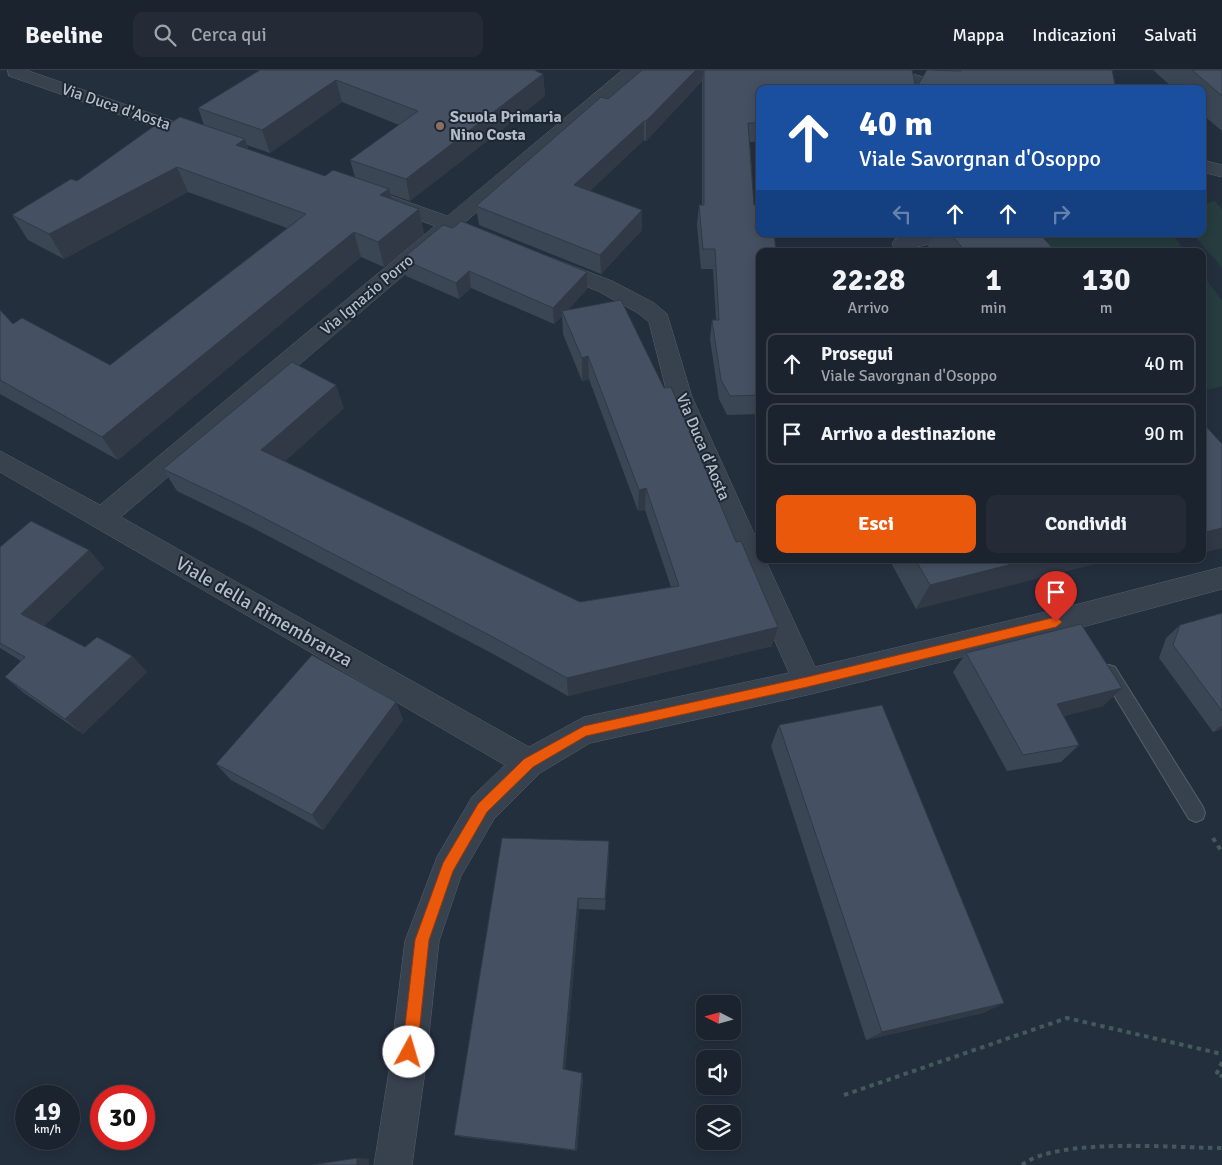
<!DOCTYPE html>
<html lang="it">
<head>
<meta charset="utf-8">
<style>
	:root { --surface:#1b232e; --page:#242b36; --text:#f1f3f6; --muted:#a0a4aa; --line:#39404a; --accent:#ea580c }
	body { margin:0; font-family:Signika,sans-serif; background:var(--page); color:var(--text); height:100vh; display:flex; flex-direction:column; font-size:19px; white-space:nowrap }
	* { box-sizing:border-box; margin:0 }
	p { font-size:16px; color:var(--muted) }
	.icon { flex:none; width:28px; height:28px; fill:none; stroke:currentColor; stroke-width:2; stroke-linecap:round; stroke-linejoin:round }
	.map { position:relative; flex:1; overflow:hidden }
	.sheet { position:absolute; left:756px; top:178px; width:450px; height:315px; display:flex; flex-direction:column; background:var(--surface); border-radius:10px; box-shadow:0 2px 12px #0003,0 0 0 1px var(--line) }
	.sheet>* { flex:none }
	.guide { position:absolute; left:756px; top:15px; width:450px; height:152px; border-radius:10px; box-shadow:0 2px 12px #0003,0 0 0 1px var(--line); background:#1a4fa0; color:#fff; overflow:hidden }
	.needle { width:32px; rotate:276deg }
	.fabs { position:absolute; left:696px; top:925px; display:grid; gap:10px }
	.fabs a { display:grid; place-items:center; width:45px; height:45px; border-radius:10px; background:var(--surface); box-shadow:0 2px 12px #0003,0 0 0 1px var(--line); font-size:25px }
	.speed { position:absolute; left:15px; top:1015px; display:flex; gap:10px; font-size:25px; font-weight:700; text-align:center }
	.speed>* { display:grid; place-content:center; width:65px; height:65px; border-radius:50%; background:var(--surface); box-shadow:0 2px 12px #0003,0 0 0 1px var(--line); line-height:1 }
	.speed small { font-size:12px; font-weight:400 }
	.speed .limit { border:8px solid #d22; background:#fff; color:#111 }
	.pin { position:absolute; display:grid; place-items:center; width:42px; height:42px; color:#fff; margin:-51px -21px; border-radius:50% 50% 50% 0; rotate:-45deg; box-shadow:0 0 5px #0007 }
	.pin .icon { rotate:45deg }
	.me { position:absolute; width:55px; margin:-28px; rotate:6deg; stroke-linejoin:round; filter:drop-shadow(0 0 4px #0008) }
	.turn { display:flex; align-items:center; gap:18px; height:105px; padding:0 20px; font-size:22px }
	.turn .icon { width:65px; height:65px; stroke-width:2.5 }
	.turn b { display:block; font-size:35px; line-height:42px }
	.lanes { display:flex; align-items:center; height:48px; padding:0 20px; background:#0003; justify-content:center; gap:25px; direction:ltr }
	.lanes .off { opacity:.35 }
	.eta { display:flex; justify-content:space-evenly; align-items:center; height:85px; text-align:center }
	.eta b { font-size:30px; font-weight:800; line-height:35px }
	.button { display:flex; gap:10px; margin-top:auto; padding:10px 20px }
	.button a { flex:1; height:58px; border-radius:10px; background:var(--accent); color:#fff; font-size:20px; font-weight:800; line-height:58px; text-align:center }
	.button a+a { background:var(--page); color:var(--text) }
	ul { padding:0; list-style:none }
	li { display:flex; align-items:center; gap:15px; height:62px; margin:0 10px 8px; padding:0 10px; border:2px solid var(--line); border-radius:10px }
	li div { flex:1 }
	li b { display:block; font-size:19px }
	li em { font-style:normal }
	header { display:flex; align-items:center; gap:30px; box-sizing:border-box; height:70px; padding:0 25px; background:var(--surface); border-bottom:1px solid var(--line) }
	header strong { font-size:24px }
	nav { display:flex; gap:28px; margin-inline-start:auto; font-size:18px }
	.search { width:350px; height:45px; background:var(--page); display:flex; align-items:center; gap:12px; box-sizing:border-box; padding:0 18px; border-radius:10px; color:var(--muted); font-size:19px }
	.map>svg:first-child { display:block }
	.green { fill:#263c3f }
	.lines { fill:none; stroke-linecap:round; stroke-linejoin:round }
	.service-casing { stroke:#565f6c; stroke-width:2 }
	.minor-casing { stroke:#565f6c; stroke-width:1 }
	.path { stroke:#44595c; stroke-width:4; stroke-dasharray:4.5 4.5; stroke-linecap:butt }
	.service { fill:#38414e; fill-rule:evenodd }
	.minor { fill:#38414e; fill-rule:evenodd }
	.wall { fill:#3b4654; fill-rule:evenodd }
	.shaded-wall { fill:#303945 }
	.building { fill:#455162; stroke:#303945 }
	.route { fill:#ea580c; stroke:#983908 }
	.education-dot { fill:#8d6e63; stroke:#1d2633; stroke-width:2 }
	.labels { text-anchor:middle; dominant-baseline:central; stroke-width:4; stroke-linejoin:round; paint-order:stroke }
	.far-street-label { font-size:16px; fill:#b4bcc9; stroke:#1d2633 }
	.far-poi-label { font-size:16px; font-weight:bold; fill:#b4bcc9; stroke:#1d2633; text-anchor:start }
	.street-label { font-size:19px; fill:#b4bcc9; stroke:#1d2633 }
</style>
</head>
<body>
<header>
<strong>Beeline</strong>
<div class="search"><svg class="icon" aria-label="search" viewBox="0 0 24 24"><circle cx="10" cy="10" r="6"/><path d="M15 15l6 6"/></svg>Cerca qui</div>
<nav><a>Mappa</a><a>Indicazioni</a><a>Salvati</a></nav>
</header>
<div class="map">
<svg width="1222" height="1095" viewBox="0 0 1222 1095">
	<rect width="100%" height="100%" fill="#242f3e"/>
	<path class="green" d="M 1215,131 L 1222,139 L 1222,198 L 1193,164 L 1202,164 L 1203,134 Z
		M 1041,164 L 1172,164 L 1185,181 L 1055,181 Z
		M 1203,205 L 1222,231 L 1222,316 L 1203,321 Z"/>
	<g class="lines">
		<defs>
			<path id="service" d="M 1109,595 L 1115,597 L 1203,737 L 1205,743 L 1203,749 L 1196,752 L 1189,749 L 1103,607 L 1101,602 L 1103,597 Z"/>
			<path id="minor" d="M 8,0 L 26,0 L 201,61 L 204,65 L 201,69 L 189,69 L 9,6 Z
				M 623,0 L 642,0 L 464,153 L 498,166 L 501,170 L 498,174 L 491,176 L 453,163 L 121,447 L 529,677 L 584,647 L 789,603 L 668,327 L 649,252 L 638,243 L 598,221 L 545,200 L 542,195 L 545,190 L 552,188 L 612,211 L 654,233 L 667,244 L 692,327 L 760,477 L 760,489 L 765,489 L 815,597 L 1075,535 L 1222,497 L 1222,519 L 1075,559 L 807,625 L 590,673 L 540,703 L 494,749 L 461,806 L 439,871 L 425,1001 L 412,1095 L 374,1095 L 389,1001 L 405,871 L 437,787 L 472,727 L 505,695 L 0,402 L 0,381 L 100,435 L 435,156 L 377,134 L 374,130 L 377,126 L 391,126 L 447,146 Z
				M 872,0 L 899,0 L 951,15 L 954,19 L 926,19 L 875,4 Z
				M 1202,90 L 1222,95 L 1222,107 L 1202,102 Z
				M 921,164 L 961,164 L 958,168 L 902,180 L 895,179 L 892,174 L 895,169 Z"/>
		</defs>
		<use href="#service" class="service-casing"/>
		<use href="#minor" class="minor-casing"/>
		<path class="path" d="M 1213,768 L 1222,782
			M 1222,992 L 1216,1005 L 1222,1006
			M 844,1025 L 1067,948 L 1222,984
			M 1022,1095 C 1057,1067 1175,1078 1222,1078"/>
		<use href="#service" class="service"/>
		<use href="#minor" class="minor"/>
	</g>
	<path class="wall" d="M 260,0 L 543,4 L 545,26 L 410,131 L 390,124 L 392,129 L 419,139 L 424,164 L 384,197 L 361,187 L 118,390 L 0,324 L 0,240 L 13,254 L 110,295 L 287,158 L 188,122 L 64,189 L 28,170 L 12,145 L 77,111 L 172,52 L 204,55 L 198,38 ZM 342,32 L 399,55 L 350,90 L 355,107 L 325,106 L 248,79 L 247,75 L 270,83 Z
		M 642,0 L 912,0 L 916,18 L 927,0 L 1112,0 L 1116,19 L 760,19 L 760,72 L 750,72 L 754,135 L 760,181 L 760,344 L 727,345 L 719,329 L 710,269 L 712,250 L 716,250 L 713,199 L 701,199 L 697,155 L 699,135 L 702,135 L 702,11 L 646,71 L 644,70 L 590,121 L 642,160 L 601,204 L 479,155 L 476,136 L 608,29 Z
		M 1153,0 L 1222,0 L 1222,61 L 1202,44 L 1202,19 L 1174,19 Z
		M 932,164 L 1040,164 L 1055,181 L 931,181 L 928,176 Z
		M 402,189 L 587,219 L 568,240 L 772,576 L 568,626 L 495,585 L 251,457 L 177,421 L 163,399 L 344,338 L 285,391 L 580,532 L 671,517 L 645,440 L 638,441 L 589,309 L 582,311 L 563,264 L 562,246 L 554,254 L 471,218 L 459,229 L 406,206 Z
		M 0,477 L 89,480 L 104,498 L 44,556 L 85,577 L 132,586 L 147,602 L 83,664 L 24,623 L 5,607 L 21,591 L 0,578 Z
		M 889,489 L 1114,489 L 916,539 Z
		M 1153,489 L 1179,489 L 1157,494 Z
		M 1222,543 L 1222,659 L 1213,662 L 1159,588 L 1166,568 L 1180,555 Z
		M 966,583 L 1122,618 L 1103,636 L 1064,646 L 1079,675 L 1061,692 L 1007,701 L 953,602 Z
		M 396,632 L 403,650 L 323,760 L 231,710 L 216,694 Z
		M 779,655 L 1004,933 L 983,943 L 866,970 L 771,676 Z
		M 502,768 L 609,784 L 605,840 L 579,839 L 565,1000 L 583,1008 L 577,1081 L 462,1067 L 454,1065 Z"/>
	<path class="shaded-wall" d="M 696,0 L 703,0 L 702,11 L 646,71 L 646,51 Z
		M 543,4 L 545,26 L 410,131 L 406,109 Z
		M 336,10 L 342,32 L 270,83 L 262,60 Z
		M 644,51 L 644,70 L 575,135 L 574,115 Z
		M 245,69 L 253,94 L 236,75 Z
		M 177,97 L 188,122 L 64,189 L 49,164 Z
		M 389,119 L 395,143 L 380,125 Z
		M 419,139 L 424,164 L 384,197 L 378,172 Z
		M 642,140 L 642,160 L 601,204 L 600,185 Z
		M 354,162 L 361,187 L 118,390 L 102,367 Z
		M 469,201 L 471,218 L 459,229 L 456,213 Z
		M 587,202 L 587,219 L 564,244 L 562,241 L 562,246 L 554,254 L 553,238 Z
		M 588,286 L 589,309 L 582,311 L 582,288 Z
		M 336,315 L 344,338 L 272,403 L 261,380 Z
		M 646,418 L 645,440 L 638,441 L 639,420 Z
		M 1222,458 L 1222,478 L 1202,483 L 1202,463 Z
		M 89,480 L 104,498 L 39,561 L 21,544 Z
		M 1032,489 L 1114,489 L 916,539 L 930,515 Z
		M 1162,489 L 1179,489 L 1157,494 Z
		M 778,557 L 772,576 L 568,626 L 567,608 Z
		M 132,586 L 147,602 L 83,664 L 65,649 Z
		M 1122,618 L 1103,636 L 1041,652 L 1057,634 Z
		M 396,632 L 403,650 L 323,760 L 312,745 Z
		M 1222,655 L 1222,659 L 1213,662 Z
		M 609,771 L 609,784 L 605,840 L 605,829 Z
		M 578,828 L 579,839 L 565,1004 L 563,999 Z
		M 1004,933 L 983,943 L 866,970 L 882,962 Z
		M 582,1003 L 583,1008 L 577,1081 L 575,1080 Z
		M 357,1088 L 369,1089 L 369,1095 L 357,1095 Z"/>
	<path class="building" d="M 260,0 L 534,0 L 543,4 L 406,109 L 350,90 L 418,41 L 336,10 L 262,60 L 198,38 Z
		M 642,0 L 696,0 L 646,51 L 644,51 L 574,115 L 642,140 L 600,185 L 476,136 L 601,27 L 608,29 Z
		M 704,0 L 912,0 L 916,18 L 927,0 L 961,1 L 961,0 L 1112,0 L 1116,19 L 760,19 L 760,53 L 748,53 L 754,135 L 758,135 L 759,143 L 760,143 L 760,164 L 774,164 L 776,181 L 760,181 L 760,325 L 730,326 L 721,310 L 712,250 L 719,250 L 715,179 L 703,179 L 699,135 L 704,135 Z
		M 1192,0 L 1222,0 L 1222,26 Z
		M 180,47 L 245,69 L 236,75 L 325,106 L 333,100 L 389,119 L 380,125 L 419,139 L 378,172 L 354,162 L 102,367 L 0,310 L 0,240 L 13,254 L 22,248 L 110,295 L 306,144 L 177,97 L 49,164 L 12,145 L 71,109 L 77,111 L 164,49 L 172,52 Z
		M 461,151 L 587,202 L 553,238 L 469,201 L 456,213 L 402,189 L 443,155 L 453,158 Z
		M 951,164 L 1040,164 L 1055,181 L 965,181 Z
		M 621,230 L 664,318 L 671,317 L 736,472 L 741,471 L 778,557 L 567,608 L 491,566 L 239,435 L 163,399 L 292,292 L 336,315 L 261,380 L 580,532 L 679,516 L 646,418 L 639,420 L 588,286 L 582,288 L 562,241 Z
		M 1202,352 L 1222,374 L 1222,458 L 1202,463 Z
		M 31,451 L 89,480 L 21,544 L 85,577 L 97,567 L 132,586 L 65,649 L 5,607 L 25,587 L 0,573 L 0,477 Z
		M 915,489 L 1032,489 L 930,515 Z
		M 1222,543 L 1222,641 L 1173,575 L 1180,555 Z
		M 1081,554 L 1122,618 L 1057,634 L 1079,675 L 1023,685 L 966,583 Z
		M 312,585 L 396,632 L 312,745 L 216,694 Z
		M 882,635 L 1004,933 L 882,962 L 779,655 Z
		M 502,768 L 609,771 L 605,829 L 578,828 L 563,999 L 582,1003 L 575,1080 L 454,1065 Z
		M 357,1088 L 357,1095 L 312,1095 Z"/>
	<path class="route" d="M 1056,547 L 1062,552 L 1056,557 L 807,617 L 586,666 L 533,697 L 487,742 L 453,801 L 429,870 L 417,982 L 414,988 L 409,990 L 404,988 L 402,982 L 415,870 L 443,793 L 478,734 L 524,689 L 584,656 L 807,607 Z"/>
	<circle class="education-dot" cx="440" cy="56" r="5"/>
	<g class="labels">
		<g class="far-street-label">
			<text transform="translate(116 37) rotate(19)">Via Duca d'Aosta</text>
			<text transform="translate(367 225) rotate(-40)">Via Ignazio Porro</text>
			<text transform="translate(703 377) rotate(67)">Via Duca d'Aosta</text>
		</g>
		<g class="far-poi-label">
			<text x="450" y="47">Scuola Primaria<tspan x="450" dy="18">Nino Costa</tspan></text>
		</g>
		<g class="street-label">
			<text transform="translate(264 542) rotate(30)">Viale della Rimembranza</text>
		</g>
	</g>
</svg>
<div class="fabs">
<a><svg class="needle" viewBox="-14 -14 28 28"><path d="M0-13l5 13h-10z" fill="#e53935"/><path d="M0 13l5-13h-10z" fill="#a0a4aa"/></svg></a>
<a><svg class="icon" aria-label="sound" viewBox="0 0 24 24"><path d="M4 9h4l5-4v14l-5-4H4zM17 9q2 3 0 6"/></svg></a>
<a><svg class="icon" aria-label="layers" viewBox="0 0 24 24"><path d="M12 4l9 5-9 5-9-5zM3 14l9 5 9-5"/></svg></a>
</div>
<div class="speed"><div>19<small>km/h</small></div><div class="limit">30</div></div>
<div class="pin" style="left:1056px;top:552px;background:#d93025"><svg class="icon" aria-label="arrive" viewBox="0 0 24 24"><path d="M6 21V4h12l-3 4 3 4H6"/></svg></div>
<svg class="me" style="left:409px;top:982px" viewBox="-20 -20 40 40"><circle r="19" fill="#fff"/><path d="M0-13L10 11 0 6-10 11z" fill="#ea580c"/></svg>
<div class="guide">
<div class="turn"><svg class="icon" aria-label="ahead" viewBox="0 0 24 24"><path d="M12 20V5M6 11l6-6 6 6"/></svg><div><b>40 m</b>Viale Savorgnan d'Osoppo</div></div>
<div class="lanes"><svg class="icon off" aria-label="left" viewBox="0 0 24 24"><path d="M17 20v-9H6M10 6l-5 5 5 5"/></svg><svg class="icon" aria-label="ahead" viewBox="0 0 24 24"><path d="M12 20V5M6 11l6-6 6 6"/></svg><svg class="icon" aria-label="ahead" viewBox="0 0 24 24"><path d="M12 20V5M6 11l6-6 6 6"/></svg><svg class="icon off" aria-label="right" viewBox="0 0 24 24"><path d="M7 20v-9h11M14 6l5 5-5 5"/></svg></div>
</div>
<section class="sheet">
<div class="eta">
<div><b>22:28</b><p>Arrivo</p></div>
<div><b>1</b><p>min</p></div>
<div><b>130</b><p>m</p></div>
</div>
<ul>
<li><svg class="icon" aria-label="ahead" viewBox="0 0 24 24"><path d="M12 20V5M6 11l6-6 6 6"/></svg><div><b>Prosegui</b><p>Viale Savorgnan d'Osoppo</p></div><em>40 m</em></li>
<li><svg class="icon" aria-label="arrive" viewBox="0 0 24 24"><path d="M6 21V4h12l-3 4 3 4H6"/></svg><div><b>Arrivo a destinazione</b></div><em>90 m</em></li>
</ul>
<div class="button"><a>Esci</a><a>Condividi</a></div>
</section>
</div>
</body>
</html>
